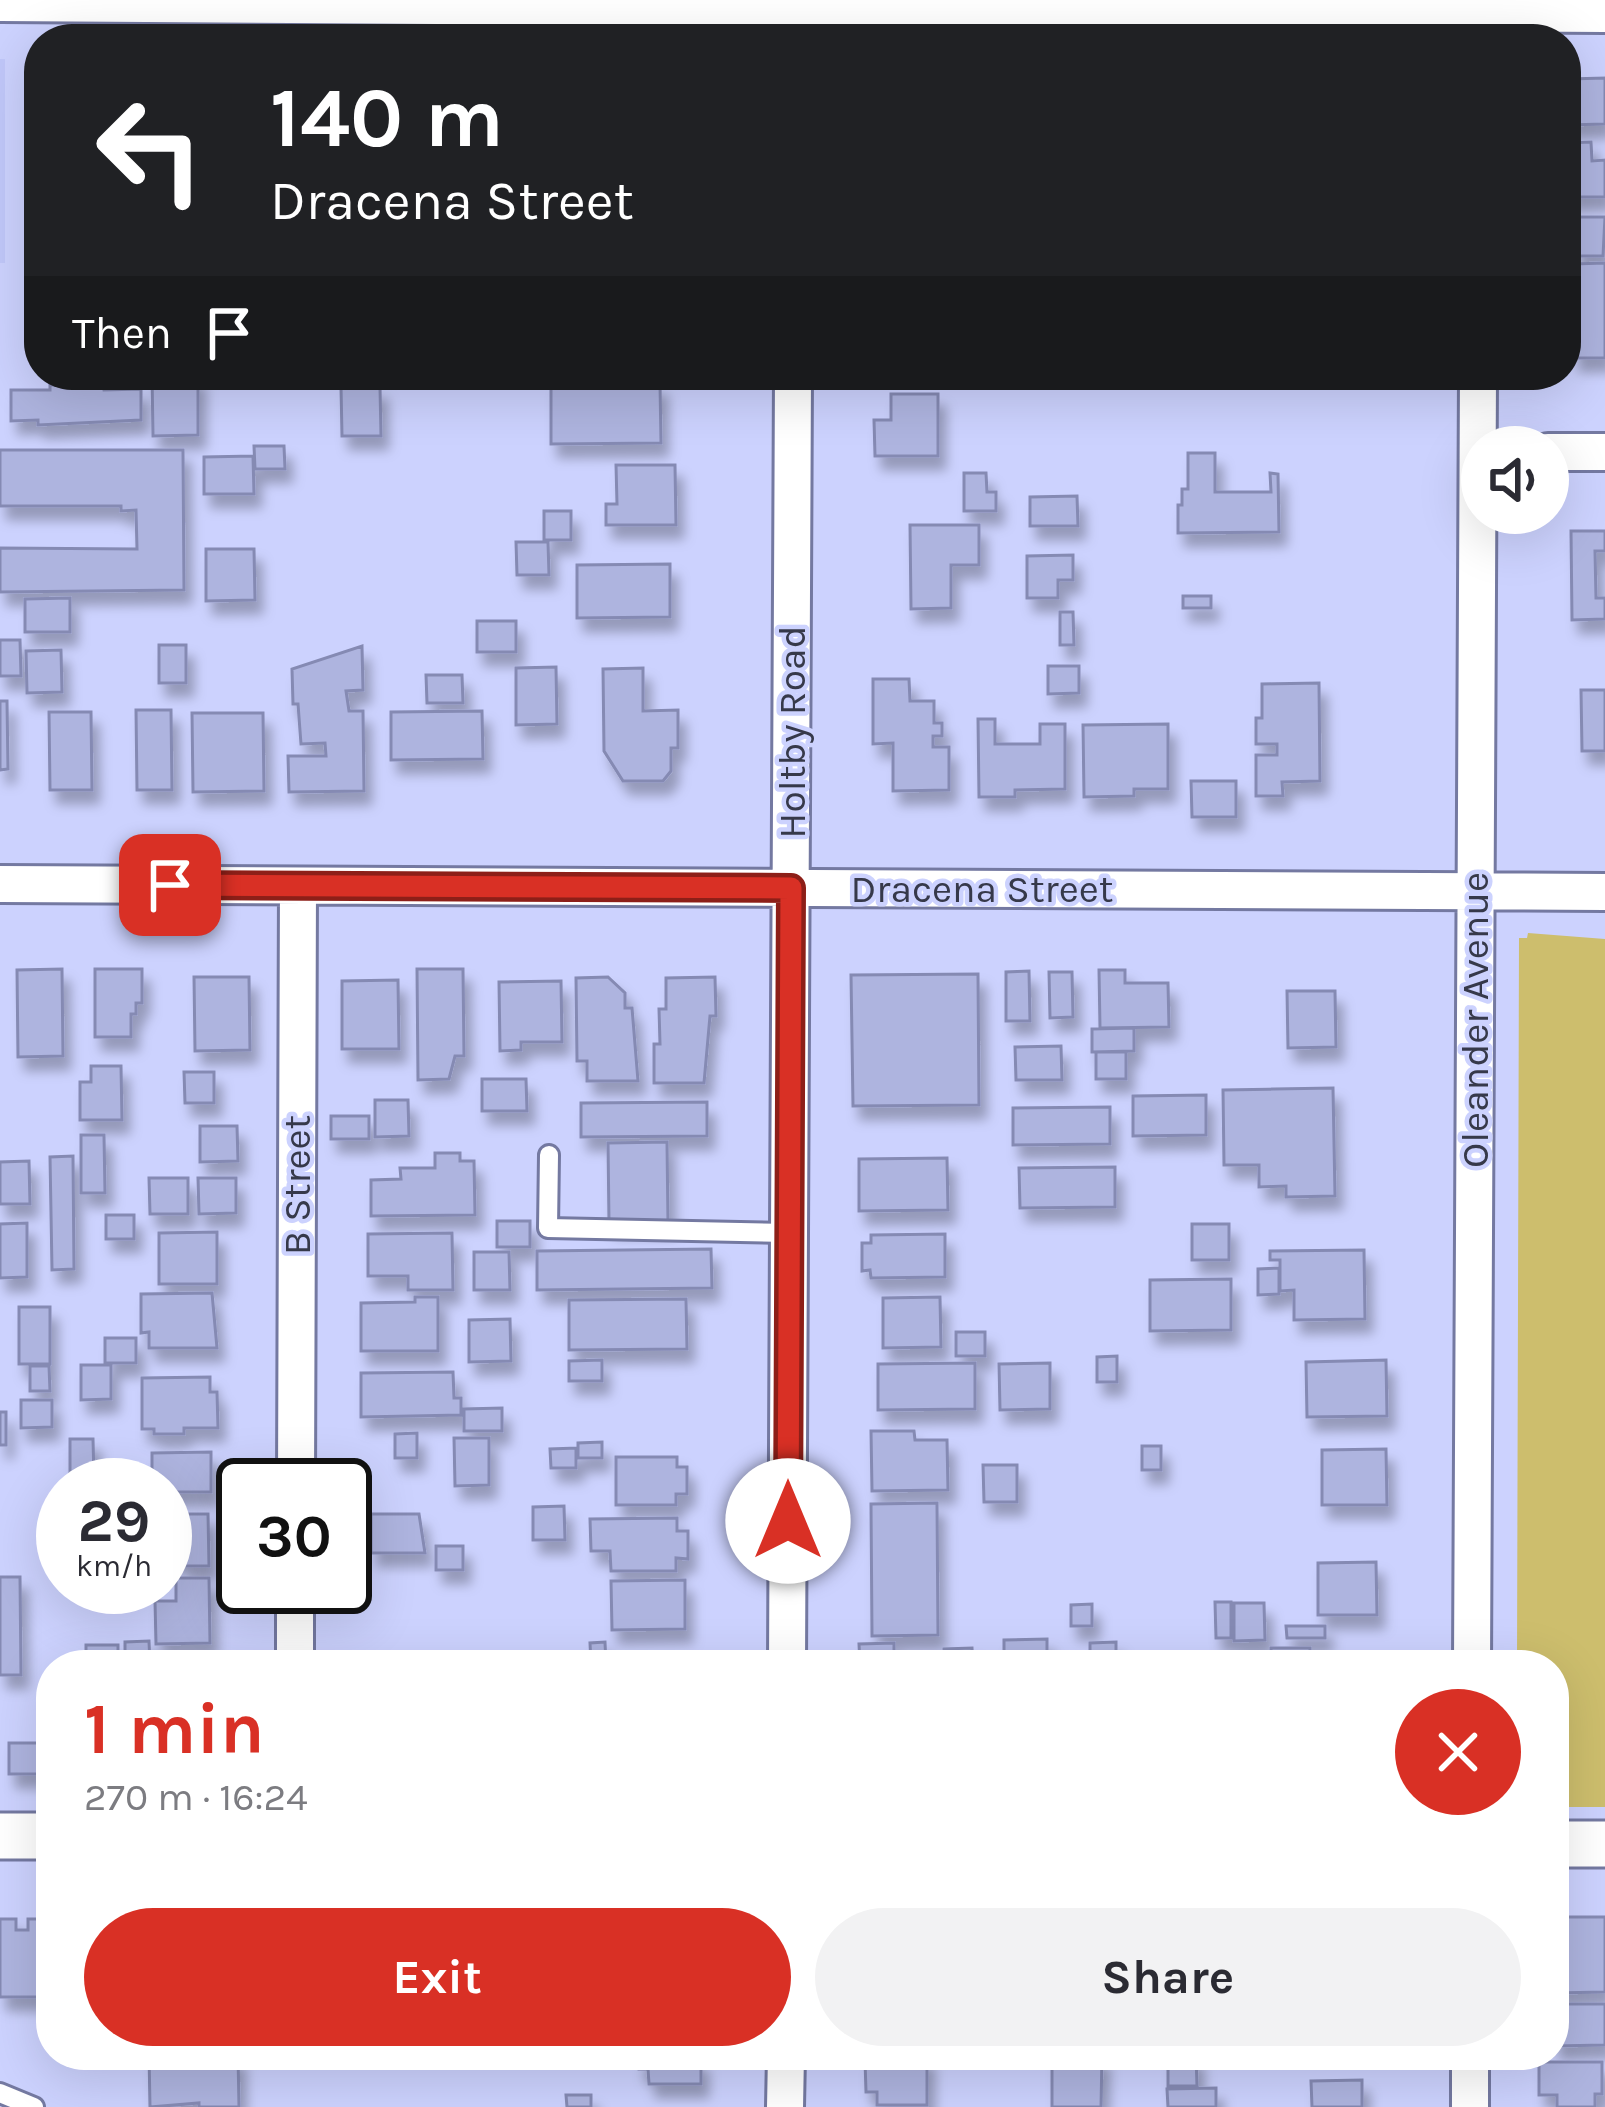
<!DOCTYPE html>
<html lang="en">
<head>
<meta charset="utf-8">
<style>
	:root { --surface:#fff; --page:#f2f2f3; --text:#2b2b33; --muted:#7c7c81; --accent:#d93025 }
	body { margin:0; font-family:Karla,sans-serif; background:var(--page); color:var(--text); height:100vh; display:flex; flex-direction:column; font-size:45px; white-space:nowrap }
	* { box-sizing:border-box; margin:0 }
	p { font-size:39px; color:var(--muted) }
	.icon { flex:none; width:66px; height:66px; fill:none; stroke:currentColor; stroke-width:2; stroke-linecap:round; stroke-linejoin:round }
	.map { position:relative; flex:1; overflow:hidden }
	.side { position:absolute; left:36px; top:1650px; width:1533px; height:420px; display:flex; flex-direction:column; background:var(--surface); border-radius:48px; box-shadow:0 12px 48px #0002 }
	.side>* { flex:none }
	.banner { position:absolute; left:24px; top:24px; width:1557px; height:366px; border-radius:48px; box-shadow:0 12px 48px #0002; background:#202124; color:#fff; overflow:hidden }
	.controls { position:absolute; left:1461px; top:426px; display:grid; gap:24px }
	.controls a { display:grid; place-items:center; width:108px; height:108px; border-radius:50%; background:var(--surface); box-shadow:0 12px 48px #0002; font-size:60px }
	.speed { position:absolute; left:36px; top:1458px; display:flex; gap:24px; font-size:60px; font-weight:700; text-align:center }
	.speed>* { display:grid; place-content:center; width:156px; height:156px; border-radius:50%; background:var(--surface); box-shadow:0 12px 48px #0002; line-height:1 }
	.speed small { font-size:30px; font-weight:400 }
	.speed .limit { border:6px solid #111; border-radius:18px; background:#fff; color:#111 }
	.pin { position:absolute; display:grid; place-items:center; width:102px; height:102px; color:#fff; margin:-51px; border-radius:24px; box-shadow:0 6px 18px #0006 }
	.me { position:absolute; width:132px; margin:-66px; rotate:0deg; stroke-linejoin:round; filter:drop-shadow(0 0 9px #0008) }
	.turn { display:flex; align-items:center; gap:42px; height:252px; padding:0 48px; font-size:54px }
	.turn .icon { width:156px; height:156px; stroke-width:2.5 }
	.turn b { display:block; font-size:84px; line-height:102px }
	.then { display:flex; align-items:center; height:114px; padding:0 48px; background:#0003; gap:24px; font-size:45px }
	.round { display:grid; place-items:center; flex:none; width:126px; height:126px; border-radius:63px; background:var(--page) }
	.head { display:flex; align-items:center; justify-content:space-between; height:204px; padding:0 48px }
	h1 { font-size:72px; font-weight:700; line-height:90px; color:var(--accent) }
	.action { display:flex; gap:24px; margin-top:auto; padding:24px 48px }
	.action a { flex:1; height:138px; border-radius:72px; background:var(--accent); color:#fff; font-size:48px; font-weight:700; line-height:138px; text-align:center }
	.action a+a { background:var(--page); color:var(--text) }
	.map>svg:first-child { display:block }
	.built { fill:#c0c7f9 }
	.green { fill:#cdbe6d }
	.building { fill:#aeb4df; stroke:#858ab3; stroke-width:3; filter:url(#shadow) }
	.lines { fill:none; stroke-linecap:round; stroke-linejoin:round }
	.service-casing { stroke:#7479a1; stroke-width:24 }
	.minor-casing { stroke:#7479a1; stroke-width:42 }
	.tertiary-casing { stroke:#7479a1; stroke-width:51 }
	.service { stroke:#fff; stroke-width:18 }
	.minor { stroke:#fff; stroke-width:36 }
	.tertiary { stroke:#fff; stroke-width:45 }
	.route-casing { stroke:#8d1f18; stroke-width:30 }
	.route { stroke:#d93025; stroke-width:21 }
	.labels { text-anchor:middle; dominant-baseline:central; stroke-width:9; stroke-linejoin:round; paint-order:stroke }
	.street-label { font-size:39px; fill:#36394a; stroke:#ccd2fe }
</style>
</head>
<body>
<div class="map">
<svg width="1605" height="2107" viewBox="0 0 1605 2107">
	<defs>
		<filter id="shadow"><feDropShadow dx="7" dy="13" stdDeviation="6" flood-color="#0004"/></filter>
	</defs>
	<rect width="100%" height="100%" fill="#ccd2fe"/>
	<path class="built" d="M 0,59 L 5,59 L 5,263 L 0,263 Z"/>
	<path class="green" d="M 1528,933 L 1605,939 L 1605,1807 L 1554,1807 L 1554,1665 L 1517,1665 L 1519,938 L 1527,938 Z"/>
	<path class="building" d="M 1605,78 L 1605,124 L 1566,125 L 1568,79 Z
		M 1591,142 L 1592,161 L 1605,160 L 1605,197 L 1566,197 L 1566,143 Z
		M 1574,217 L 1605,217 L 1603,256 L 1574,256 Z
		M 1605,263 L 1605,358 L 1573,358 L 1572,264 Z
		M 152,375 L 198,375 L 198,435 L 153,436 Z
		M 660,383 L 661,443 L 551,444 L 551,384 Z
		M 103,384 L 104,390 L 141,389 L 141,420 L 38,425 L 38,420 L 11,421 L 11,390 L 50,390 L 50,385 Z
		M 341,387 L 380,387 L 381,436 L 342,436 Z
		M 891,394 L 938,394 L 938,456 L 875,456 L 874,420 L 891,420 Z
		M 254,446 L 284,446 L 285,469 L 255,469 Z
		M 0,450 L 183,450 L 184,590 L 0,592 L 0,548 L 137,549 L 136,510 L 121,511 L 121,506 L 0,506 Z
		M 1188,453 L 1215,453 L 1215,492 L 1271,492 L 1270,473 L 1278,474 L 1279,532 L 1178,533 L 1178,505 L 1182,505 L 1182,489 L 1188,489 Z
		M 253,456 L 254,494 L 204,494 L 204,457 Z
		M 616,465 L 675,465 L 676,525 L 606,525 L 606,504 L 617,504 Z
		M 964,473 L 986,473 L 987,492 L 996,492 L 996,511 L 964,511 Z
		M 1077,496 L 1078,526 L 1030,526 L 1030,497 Z
		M 544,511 L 571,511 L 571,540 L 544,540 Z
		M 910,525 L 979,525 L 979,565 L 951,565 L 951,608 L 911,609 Z
		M 1571,531 L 1605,531 L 1605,551 L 1595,551 L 1596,598 L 1605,598 L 1605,619 L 1572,620 Z
		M 516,542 L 548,542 L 549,575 L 517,575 Z
		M 206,549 L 254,549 L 255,600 L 206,601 Z
		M 1073,555 L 1073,580 L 1058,580 L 1058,598 L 1027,598 L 1027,556 Z
		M 670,564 L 670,617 L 577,618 L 577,565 Z
		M 1183,596 L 1211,596 L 1211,608 L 1183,608 Z
		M 70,598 L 70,632 L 25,632 L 25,599 Z
		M 1060,612 L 1073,612 L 1074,645 L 1060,645 Z
		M 477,621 L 516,621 L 516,652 L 477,652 Z
		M 0,640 L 20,640 L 21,676 L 0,676 Z
		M 159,645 L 186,645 L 186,683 L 159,683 Z
		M 362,646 L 363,690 L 346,691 L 349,711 L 363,711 L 364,791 L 289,792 L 288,756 L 326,756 L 325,743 L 301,744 L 298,704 L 293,704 L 292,669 Z
		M 61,650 L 62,692 L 27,693 L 26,651 Z
		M 1048,666 L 1079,666 L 1079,693 L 1048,694 Z
		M 556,667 L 557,724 L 516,725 L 516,668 Z
		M 643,668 L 643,711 L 678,710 L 678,748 L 671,748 L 671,771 L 663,781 L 623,781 L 604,751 L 603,669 Z
		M 426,675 L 462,675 L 463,703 L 427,703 Z
		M 873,679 L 909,679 L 910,701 L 934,701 L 934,723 L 942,723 L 942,736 L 933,736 L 933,747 L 949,747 L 949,790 L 893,791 L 893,743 L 873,744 Z
		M 1319,683 L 1320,781 L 1282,782 L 1283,796 L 1256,796 L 1256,755 L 1277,755 L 1277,744 L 1256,744 L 1256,718 L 1262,718 L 1262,684 Z
		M 1581,690 L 1605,690 L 1605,751 L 1582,751 Z
		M 0,701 L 7,701 L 8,769 L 0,770 Z
		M 136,710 L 171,710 L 172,790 L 137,790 Z
		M 482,711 L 483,759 L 391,760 L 391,712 Z
		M 49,712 L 91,712 L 92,790 L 50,790 Z
		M 192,713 L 263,713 L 264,791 L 193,792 Z
		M 978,719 L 995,719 L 995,744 L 1040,744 L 1040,724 L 1065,724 L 1065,789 L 1015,790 L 1015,797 L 979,797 Z
		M 1168,724 L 1168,789 L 1134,789 L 1134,796 L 1084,797 L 1083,725 Z
		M 1191,781 L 1236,781 L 1236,817 L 1192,817 Z
		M 62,969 L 63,1056 L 18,1057 L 17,970 Z
		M 95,969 L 142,969 L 142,1003 L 136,1003 L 136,1014 L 131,1014 L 131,1037 L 95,1037 Z
		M 417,969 L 463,969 L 464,1056 L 455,1056 L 449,1079 L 418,1080 Z
		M 1099,970 L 1125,970 L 1125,983 L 1168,983 L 1169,1027 L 1100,1028 Z
		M 1029,971 L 1030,1021 L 1006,1021 L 1006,972 Z
		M 1049,972 L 1072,972 L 1073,1017 L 1050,1018 Z
		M 978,974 L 979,1105 L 853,1106 L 851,975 Z
		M 194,977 L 249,977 L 250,1050 L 195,1051 Z
		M 608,977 L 625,993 L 625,1008 L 632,1008 L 638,1081 L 587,1081 L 587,1061 L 577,1061 L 576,978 Z
		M 715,977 L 716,1016 L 710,1016 L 704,1083 L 654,1083 L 654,1044 L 660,1044 L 659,1009 L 666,1009 L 666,978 Z
		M 398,980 L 399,1049 L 342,1049 L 342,981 Z
		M 561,981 L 562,1042 L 521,1042 L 521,1050 L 500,1051 L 499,982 Z
		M 1287,991 L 1335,991 L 1336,1047 L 1288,1048 Z
		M 1134,1028 L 1134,1051 L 1092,1052 L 1092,1029 Z
		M 1061,1046 L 1062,1080 L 1016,1080 L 1015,1047 Z
		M 1096,1052 L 1126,1052 L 1126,1079 L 1096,1079 Z
		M 91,1066 L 121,1066 L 122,1120 L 80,1120 L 80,1082 L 91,1082 Z
		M 184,1072 L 214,1072 L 214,1103 L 185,1103 Z
		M 482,1079 L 526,1079 L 527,1111 L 482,1111 Z
		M 1333,1088 L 1335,1196 L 1286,1197 L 1286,1186 L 1259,1187 L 1259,1165 L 1224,1165 L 1223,1090 Z
		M 1206,1095 L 1206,1135 L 1133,1136 L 1133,1096 Z
		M 375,1100 L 408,1100 L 409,1136 L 375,1137 Z
		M 707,1102 L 707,1136 L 581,1137 L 581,1103 Z
		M 1110,1107 L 1110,1144 L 1013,1145 L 1013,1108 Z
		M 331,1116 L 369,1116 L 369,1139 L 331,1139 Z
		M 200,1126 L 237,1126 L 238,1161 L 200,1162 Z
		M 81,1135 L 104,1135 L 105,1193 L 81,1193 Z
		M 667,1142 L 668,1223 L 609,1223 L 608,1143 Z
		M 435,1153 L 460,1153 L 460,1161 L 474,1161 L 475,1215 L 371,1216 L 371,1180 L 401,1179 L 400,1168 L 435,1168 Z
		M 73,1156 L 74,1269 L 52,1270 L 50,1157 Z
		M 947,1158 L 948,1210 L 859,1211 L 859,1159 Z
		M 29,1161 L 30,1204 L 0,1204 L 0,1162 Z
		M 1115,1167 L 1115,1207 L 1020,1208 L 1019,1168 Z
		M 149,1178 L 188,1178 L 188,1214 L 150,1214 Z
		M 198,1178 L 236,1178 L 236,1213 L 199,1214 Z
		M 106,1215 L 134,1215 L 134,1239 L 106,1239 Z
		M 497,1221 L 530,1221 L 530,1247 L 497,1247 Z
		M 27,1223 L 27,1277 L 0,1278 L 0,1224 Z
		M 1192,1224 L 1229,1224 L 1229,1260 L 1192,1260 Z
		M 217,1232 L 217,1284 L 159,1284 L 159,1233 Z
		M 452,1233 L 453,1290 L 408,1290 L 408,1276 L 368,1276 L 368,1234 Z
		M 945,1234 L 945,1277 L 871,1278 L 870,1270 L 862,1271 L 862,1243 L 871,1243 L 871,1235 Z
		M 711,1249 L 712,1288 L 537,1290 L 537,1251 Z
		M 1364,1250 L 1365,1319 L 1294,1320 L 1294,1290 L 1280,1291 L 1280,1260 L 1270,1260 L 1270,1251 Z
		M 474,1252 L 509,1252 L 510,1290 L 474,1290 Z
		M 1279,1268 L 1279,1294 L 1258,1295 L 1258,1269 Z
		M 1231,1279 L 1231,1330 L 1150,1331 L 1150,1280 Z
		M 212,1293 L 217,1348 L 149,1348 L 149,1332 L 141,1333 L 141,1294 Z
		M 415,1297 L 438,1297 L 438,1351 L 361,1351 L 361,1303 L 415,1302 Z
		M 940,1297 L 941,1347 L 883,1348 L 883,1298 Z
		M 686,1299 L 687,1349 L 569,1350 L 569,1300 Z
		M 19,1307 L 50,1307 L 50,1364 L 19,1364 Z
		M 510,1319 L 511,1361 L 469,1362 L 469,1320 Z
		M 956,1332 L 985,1332 L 985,1356 L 956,1356 Z
		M 105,1338 L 136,1338 L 136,1363 L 105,1363 Z
		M 1117,1356 L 1117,1382 L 1097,1382 L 1097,1357 Z
		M 602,1360 L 602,1381 L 569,1381 L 569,1361 Z
		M 1386,1360 L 1387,1416 L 1307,1417 L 1306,1362 Z
		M 975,1363 L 975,1409 L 878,1410 L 878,1364 Z
		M 1050,1363 L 1050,1409 L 1000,1410 L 999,1364 Z
		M 81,1365 L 111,1365 L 111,1399 L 81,1400 Z
		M 30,1366 L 49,1366 L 50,1391 L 30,1391 Z
		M 453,1372 L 454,1398 L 461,1398 L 461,1415 L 361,1417 L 361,1373 Z
		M 210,1377 L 210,1392 L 217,1392 L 218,1428 L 184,1428 L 184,1434 L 154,1434 L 154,1429 L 142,1429 L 142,1378 Z
		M 21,1400 L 52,1400 L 52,1427 L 21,1428 Z
		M 502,1408 L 502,1431 L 464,1431 L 464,1409 Z
		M 0,1412 L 6,1412 L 6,1445 L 0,1445 Z
		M 871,1431 L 914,1431 L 915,1440 L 947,1440 L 948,1490 L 872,1491 Z
		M 417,1433 L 417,1458 L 395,1458 L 395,1434 Z
		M 454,1438 L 489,1438 L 489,1485 L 455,1486 Z
		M 70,1439 L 93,1439 L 94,1478 L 70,1478 Z
		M 602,1442 L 602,1458 L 578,1458 L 578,1443 Z
		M 1142,1446 L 1161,1446 L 1161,1470 L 1142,1470 Z
		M 576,1448 L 576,1468 L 551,1468 L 550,1449 Z
		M 1386,1449 L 1387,1505 L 1322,1505 L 1322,1450 Z
		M 211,1452 L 211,1492 L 165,1492 L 165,1485 L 152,1485 L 152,1453 Z
		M 616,1457 L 677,1457 L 677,1467 L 687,1467 L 687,1494 L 676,1494 L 676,1505 L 616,1505 Z
		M 983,1465 L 1017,1465 L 1017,1502 L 984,1502 Z
		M 937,1503 L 938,1635 L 872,1636 L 871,1504 Z
		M 564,1506 L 565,1540 L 533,1540 L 533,1507 Z
		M 165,1514 L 208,1514 L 209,1566 L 182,1566 L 182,1558 L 165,1558 Z
		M 371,1514 L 419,1514 L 425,1553 L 371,1553 Z
		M 677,1518 L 677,1531 L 688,1531 L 688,1559 L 676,1558 L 676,1571 L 611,1571 L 610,1551 L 591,1551 L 590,1519 Z
		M 436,1546 L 463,1546 L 463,1570 L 436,1570 Z
		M 1376,1562 L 1377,1615 L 1318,1615 L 1318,1563 Z
		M 0,1577 L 20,1577 L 21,1675 L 0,1675 Z
		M 176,1578 L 209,1578 L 210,1643 L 156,1644 L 155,1601 L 176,1601 Z
		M 685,1580 L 685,1629 L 612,1630 L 611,1581 Z
		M 1215,1602 L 1231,1602 L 1231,1638 L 1216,1638 Z
		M 1234,1603 L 1264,1603 L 1265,1640 L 1234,1641 Z
		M 1092,1604 L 1092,1626 L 1071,1626 L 1071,1605 Z
		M 1286,1626 L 1325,1626 L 1325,1638 L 1287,1638 Z
		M 1047,1639 L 1047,1665 L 1004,1665 L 1004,1640 Z
		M 149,1641 L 150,1665 L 125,1665 L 125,1642 Z
		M 605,1642 L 606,1665 L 591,1665 L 590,1643 Z
		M 1116,1642 L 1116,1665 L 1090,1665 L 1090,1643 Z
		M 894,1643 L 894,1665 L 860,1665 L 859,1644 Z
		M 86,1645 L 118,1645 L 118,1665 L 86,1665 Z
		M 972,1648 L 973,1665 L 944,1665 L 944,1649 Z
		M 1271,1648 L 1310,1648 L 1310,1664 L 1353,1665 L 1271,1665 Z
		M 363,1655 L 389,1655 L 389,1665 L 363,1665 Z
		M 488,1656 L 515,1656 L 515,1665 L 488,1665 Z
		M 208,1657 L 208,1665 L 150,1665 L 150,1658 Z
		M 9,1743 L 47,1743 L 48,1774 L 9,1774 Z
		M 1554,1917 L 1605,1917 L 1605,1992 L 1554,1993 Z
		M 0,1919 L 16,1919 L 16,1930 L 28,1930 L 28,1919 L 42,1919 L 42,1997 L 0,1997 Z
		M 1554,2004 L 1605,2004 L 1605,2045 L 1554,2046 Z
		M 149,2055 L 238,2055 L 239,2107 L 199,2107 L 199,2103 L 150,2107 Z
		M 639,2055 L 692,2055 L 692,2059 L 701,2059 L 701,2084 L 649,2084 L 648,2069 L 639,2069 Z
		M 914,2055 L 927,2055 L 927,2105 L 877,2105 L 877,2092 L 866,2092 L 865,2061 L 914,2061 Z
		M 1052,2055 L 1102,2055 L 1101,2107 L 1052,2107 Z
		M 1168,2055 L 1196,2055 L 1197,2086 L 1168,2086 Z
		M 1539,2062 L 1602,2062 L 1602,2094 L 1595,2094 L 1595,2107 L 1557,2107 L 1557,2095 L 1539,2095 Z
		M 1362,2080 L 1362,2107 L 1312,2107 L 1311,2081 Z
		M 1216,2088 L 1216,2107 L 1168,2107 L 1167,2089 Z
		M 566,2095 L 591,2095 L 591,2107 L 567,2107 Z"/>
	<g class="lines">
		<defs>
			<path id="service" d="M 549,1155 L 548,1228 L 789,1233
				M 0,2093 L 34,2107"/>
			<path id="minor" d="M 0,3 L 1605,14
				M 1548,452 L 1605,452
				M 0,884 L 1605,892
				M 296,1485 L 298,886
				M 295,1665 L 295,1587
				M 787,1665 L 793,375
				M 1472,1665 L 1478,375
				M 785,2107 L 786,2055
				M 1470,2107 L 1470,2055"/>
			<path id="tertiary" d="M 0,1836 L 51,1836
				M 1554,1844 L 1605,1844"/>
		</defs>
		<use href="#service" class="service-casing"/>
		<use href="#minor" class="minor-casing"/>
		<use href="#tertiary" class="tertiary-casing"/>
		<use href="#service" class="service"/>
		<use href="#minor" class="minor"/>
		<use href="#tertiary" class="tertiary"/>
	</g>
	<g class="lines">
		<defs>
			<path id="route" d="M 170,885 L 791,888 L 788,1521"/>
		</defs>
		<use href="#route" class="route-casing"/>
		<use href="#route" class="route"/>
	</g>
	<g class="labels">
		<g class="street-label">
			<text transform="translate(792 732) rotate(-90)">Holtby Road</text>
			<text x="982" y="889">Dracena Street</text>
			<text transform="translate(1475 1020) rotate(-90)">Oleander Avenue</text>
			<text transform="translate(297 1185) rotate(-90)">B Street</text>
		</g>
	</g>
</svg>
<div class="controls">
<a><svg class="icon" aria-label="sound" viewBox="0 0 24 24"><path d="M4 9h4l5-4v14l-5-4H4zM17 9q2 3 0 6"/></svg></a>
</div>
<div class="speed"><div>29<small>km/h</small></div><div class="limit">30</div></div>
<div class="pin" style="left:170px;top:885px;background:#d93025"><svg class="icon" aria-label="arrive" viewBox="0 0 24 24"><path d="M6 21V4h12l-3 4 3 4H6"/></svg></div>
<svg class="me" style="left:788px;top:1521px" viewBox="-20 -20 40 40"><circle r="19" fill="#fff"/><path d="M0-13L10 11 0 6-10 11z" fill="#d93025"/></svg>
<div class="banner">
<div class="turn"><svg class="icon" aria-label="left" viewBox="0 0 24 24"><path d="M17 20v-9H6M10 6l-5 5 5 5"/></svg><div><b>140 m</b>Dracena Street</div></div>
<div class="then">Then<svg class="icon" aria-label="arrive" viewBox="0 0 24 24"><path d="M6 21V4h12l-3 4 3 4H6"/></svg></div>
</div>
<section class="side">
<div class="head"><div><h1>1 min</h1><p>270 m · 16:24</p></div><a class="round" style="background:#d93025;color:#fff"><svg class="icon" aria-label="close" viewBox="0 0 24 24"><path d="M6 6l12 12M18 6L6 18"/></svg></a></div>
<div class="action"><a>Exit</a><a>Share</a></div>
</section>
</div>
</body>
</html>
